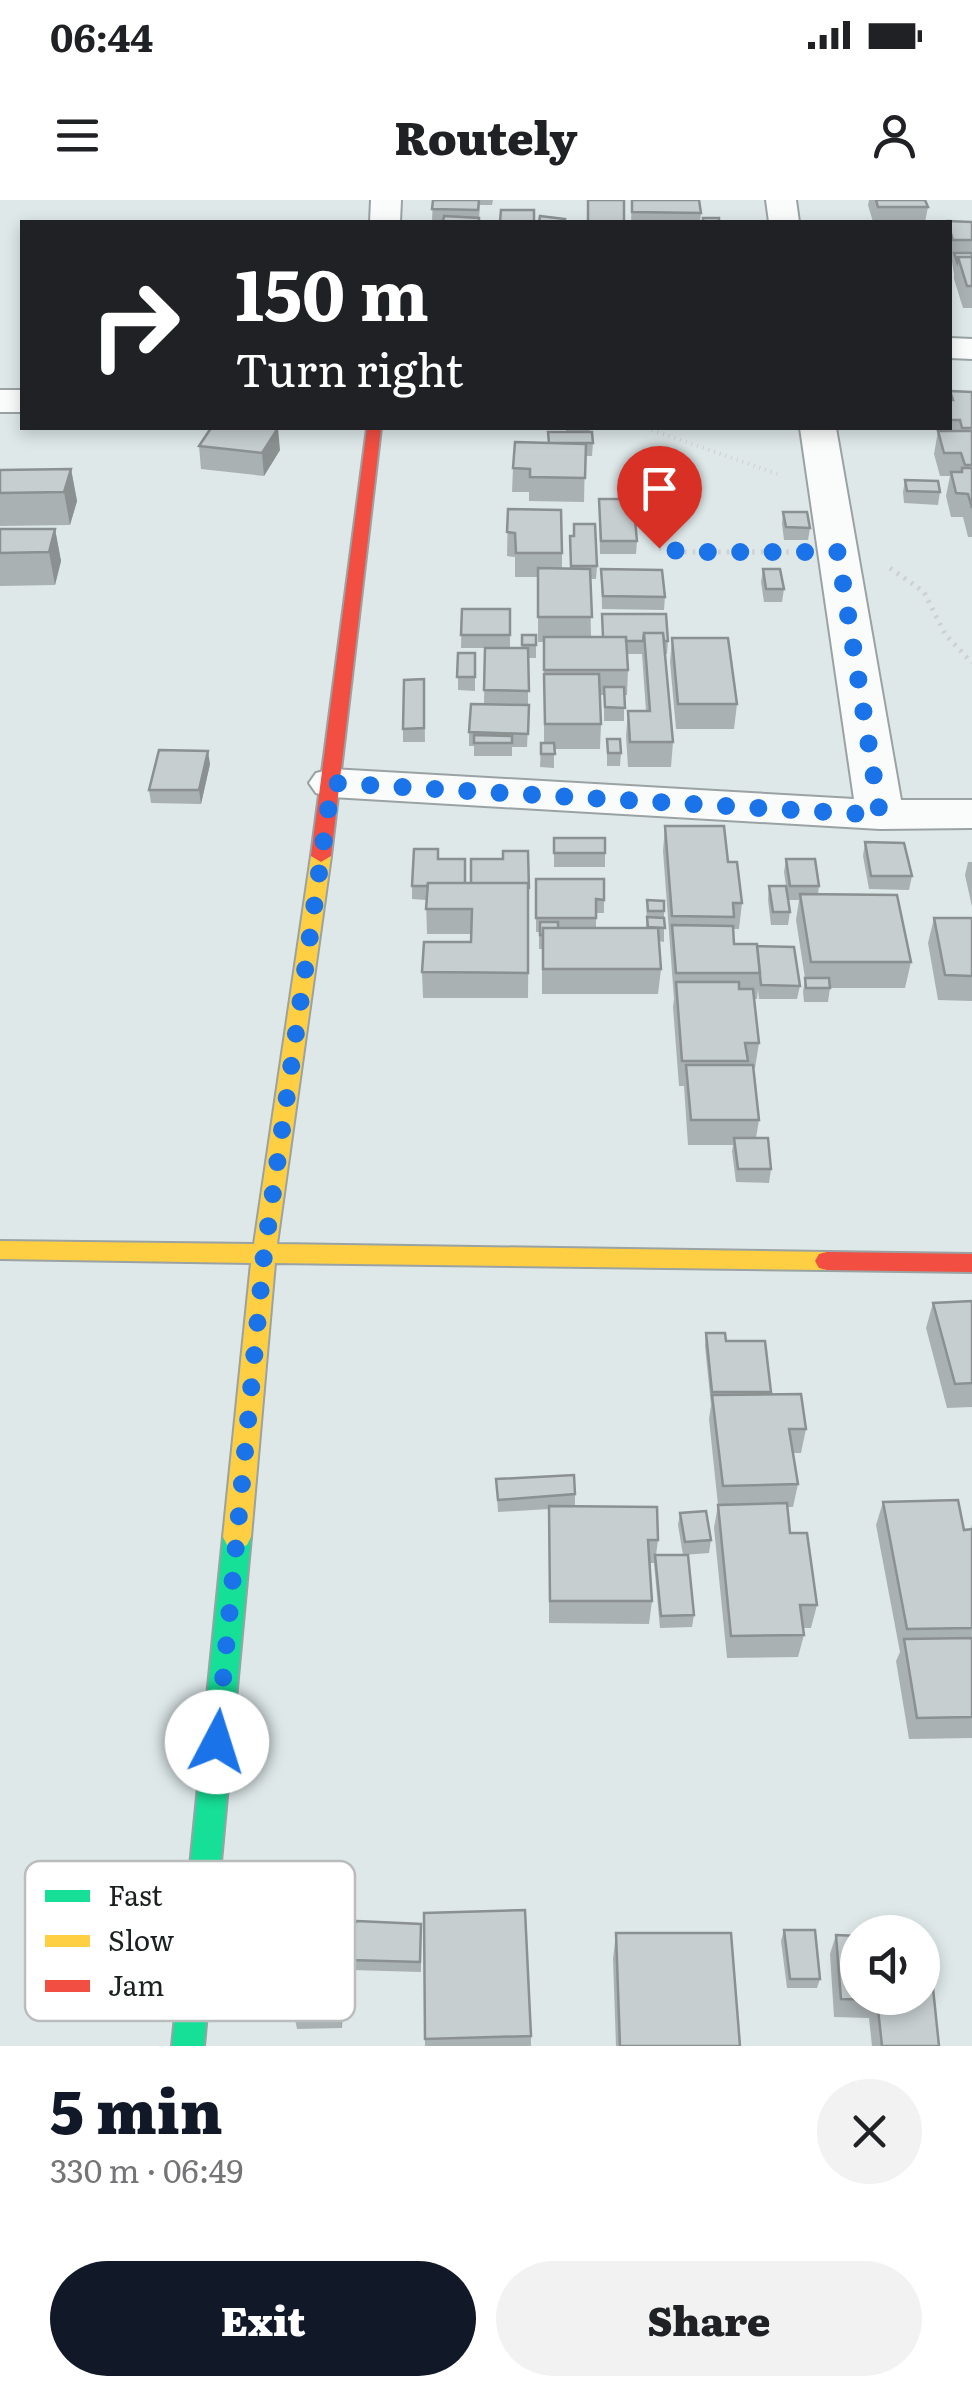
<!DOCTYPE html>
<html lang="en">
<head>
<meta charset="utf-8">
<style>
	:root { --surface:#fff; --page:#f2f2f2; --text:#202124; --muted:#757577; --accent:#111827 }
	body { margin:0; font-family:Literata,serif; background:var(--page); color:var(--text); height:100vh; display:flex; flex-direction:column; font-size:38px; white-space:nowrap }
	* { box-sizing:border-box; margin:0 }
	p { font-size:32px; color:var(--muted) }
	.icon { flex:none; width:55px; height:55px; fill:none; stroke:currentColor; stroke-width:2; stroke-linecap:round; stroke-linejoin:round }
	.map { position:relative; height:1846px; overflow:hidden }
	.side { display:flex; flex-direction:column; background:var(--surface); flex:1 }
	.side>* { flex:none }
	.banner { position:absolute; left:20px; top:20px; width:932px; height:210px; border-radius:0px; box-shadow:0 5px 15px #0003; background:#202124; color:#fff; overflow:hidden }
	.buttons { position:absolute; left:840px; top:1715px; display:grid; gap:20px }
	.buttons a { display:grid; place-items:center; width:100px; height:100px; border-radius:50%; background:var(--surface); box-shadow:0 5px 15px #0003; font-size:50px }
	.pin { position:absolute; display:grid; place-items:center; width:85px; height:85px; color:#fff; margin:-102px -42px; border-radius:50% 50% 50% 0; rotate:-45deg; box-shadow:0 0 10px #0007 }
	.pin .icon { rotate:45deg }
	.me { position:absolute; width:110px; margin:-55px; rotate:5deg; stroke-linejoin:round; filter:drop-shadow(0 0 8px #0008) }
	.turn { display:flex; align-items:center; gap:35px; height:210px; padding:0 50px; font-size:45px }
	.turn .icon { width:130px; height:130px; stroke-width:2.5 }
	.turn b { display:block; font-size:70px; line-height:85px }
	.round { display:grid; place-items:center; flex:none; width:105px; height:105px; border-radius:52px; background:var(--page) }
	.overview { display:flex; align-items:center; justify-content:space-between; height:170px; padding:0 50px }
	h1 { font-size:60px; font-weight:800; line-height:75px; color:var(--accent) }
	.button { display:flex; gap:20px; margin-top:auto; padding:20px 50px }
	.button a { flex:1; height:115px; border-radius:60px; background:var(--accent); color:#fff; font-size:40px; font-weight:800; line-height:115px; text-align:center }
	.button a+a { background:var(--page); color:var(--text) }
	.status { display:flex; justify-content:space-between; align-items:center; height:70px; padding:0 50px; background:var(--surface); direction:ltr }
	.status svg { height:28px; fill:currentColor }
	header { display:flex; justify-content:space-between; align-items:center; height:130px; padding:0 50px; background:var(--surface); font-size:45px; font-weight:800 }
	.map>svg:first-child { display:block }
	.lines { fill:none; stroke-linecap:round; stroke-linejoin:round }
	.street-casing { stroke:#9aa2a3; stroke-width:4 }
	.fast-casing { stroke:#9aa2a3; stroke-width:4 }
	.slow-casing { stroke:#9aa2a3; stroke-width:4 }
	.jam-casing { stroke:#9aa2a3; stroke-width:4 }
	.path-far1 { stroke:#cfd1d1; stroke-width:4; stroke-dasharray:1 5; stroke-linecap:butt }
	.path { stroke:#cfd1d1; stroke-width:5; stroke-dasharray:2.5 6; stroke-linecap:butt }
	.street { fill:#fafcfc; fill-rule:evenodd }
	.fast { fill:#16e098; fill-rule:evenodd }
	.slow { fill:#ffcf43; fill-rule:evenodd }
	.jam { fill:#f24e42; fill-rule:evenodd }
	.wall { fill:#aab1b2 }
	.shaded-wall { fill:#8b9091 }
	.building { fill:#c6cecf; stroke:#8b9091; stroke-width:2.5 }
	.route { stroke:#1a73e8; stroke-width:18; stroke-dasharray:0 32.4 }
	.key { fill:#fff; stroke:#bbbcbc; stroke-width:2.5 }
	.key-label { font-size:28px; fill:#1b2121 }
</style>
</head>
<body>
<div class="status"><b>06:44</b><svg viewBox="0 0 49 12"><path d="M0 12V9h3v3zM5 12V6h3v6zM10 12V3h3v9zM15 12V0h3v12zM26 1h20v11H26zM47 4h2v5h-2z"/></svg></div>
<header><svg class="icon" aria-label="menu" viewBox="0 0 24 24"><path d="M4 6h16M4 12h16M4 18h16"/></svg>Routely<svg class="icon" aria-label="person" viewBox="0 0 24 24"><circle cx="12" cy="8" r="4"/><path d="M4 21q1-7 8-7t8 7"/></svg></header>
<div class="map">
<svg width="972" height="1846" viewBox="0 0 972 1846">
	<rect width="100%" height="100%" fill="#dee8e9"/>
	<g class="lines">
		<defs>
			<path id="street" d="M 371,0 L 401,0 L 400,22 L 370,22 Z
				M 766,0 L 796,0 L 799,22 L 769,22 Z
				M 950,138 L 972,139 L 972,159 L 950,158 Z
				M 0,190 L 22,190 L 22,212 L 0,212 Z
				M 800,228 L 836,228 L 901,600 L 972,600 L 972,628 L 880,629 L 332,597 L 316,593 L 309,583 L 316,573 L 332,569 L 854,599 Z"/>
			<path id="fast" d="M 237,1325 L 247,1329 L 251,1337 L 204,1846 L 172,1846 L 223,1337 L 227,1329 Z"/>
			<path id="slow" d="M 321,650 L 331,656 L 277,1044 L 827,1052 L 835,1054 L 839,1061 L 835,1068 L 827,1070 L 275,1063 L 251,1337 L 247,1345 L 237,1349 L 227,1345 L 223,1337 L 251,1063 L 0,1059 L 0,1041 L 254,1044 L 311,656 Z"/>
			<path id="jam" d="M 367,228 L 381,228 L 331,656 L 321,662 L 311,656 Z
				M 827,1052 L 972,1054 L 972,1072 L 827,1070 L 819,1068 L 815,1061 L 819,1054 Z"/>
		</defs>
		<use href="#street" class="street-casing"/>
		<use href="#fast" class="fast-casing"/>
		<use href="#slow" class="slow-casing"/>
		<use href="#jam" class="jam-casing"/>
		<path class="path-far1" d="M 646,228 L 778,274"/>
		<path class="path" d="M 659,348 L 685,352 L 792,352
			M 890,368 L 924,392 L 945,434 L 972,463"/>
		<use href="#street" class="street"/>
		<use href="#fast" class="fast"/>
		<use href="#slow" class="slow"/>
		<use href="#jam" class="jam"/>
	</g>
	<path class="wall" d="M 433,0 L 493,0 L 492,5 L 480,5 L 479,18 L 444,20 L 432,20 Z
		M 632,0 L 701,13 L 700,22 L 631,22 Z
		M 869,0 L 925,0 L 928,7 L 925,22 L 873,22 L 868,5 Z
		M 950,22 L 972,22 L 972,108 L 963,108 L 954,79 L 954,74 L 952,62 L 950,62 Z
		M 950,187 L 951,191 L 972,192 L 972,337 L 968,337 L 963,317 L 951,317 L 946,296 L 950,276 L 940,276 L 934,254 L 938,231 L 942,231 L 940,228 L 950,228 Z
		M 566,228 L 589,228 L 593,243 L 592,256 L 585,256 L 584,302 L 529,301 L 529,292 L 512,292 L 513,268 L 548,243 L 548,232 L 566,232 Z
		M 199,246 L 280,250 L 264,276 L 201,269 Z
		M 71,269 L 77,301 L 70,325 L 0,326 L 0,270 Z
		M 905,280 L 940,292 L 938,305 L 904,303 L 903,292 Z
		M 599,299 L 637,341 L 636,354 L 600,354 Z
		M 508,309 L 562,353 L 562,368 L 570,369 L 570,336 L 573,336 L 574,324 L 597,366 L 596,379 L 590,379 L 591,437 L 602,437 L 602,414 L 668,441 L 667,454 L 665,454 L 673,542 L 671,567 L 628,567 L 626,536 L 628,511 L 646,511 L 642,454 L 627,454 L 628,470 L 627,495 L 624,495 L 624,521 L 604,521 L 604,495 L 600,495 L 601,524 L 600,549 L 554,549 L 554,568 L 540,567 L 541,543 L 544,543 L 544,442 L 538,442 L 538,377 L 515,377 L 515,357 L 507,356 Z
		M 783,312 L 810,328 L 808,340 L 784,340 L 782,324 Z
		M 0,329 L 55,329 L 61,361 L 55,385 L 0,386 Z
		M 601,369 L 665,397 L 664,410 L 602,409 Z
		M 763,369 L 784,389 L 782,402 L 764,402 L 761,382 Z
		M 462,409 L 510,409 L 510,448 L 522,448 L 522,435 L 536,435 L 536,458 L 528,458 L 528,504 L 484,504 L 485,448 L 461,448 Z
		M 672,438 L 737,504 L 734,529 L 676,529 L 670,462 Z
		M 458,453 L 475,453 L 475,491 L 458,490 Z
		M 424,479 L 425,542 L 403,542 L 403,529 Z
		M 529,505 L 527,547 L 512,547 L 512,556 L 474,556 L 474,546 L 469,546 L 469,532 Z
		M 607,539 L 621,553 L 620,566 L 607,566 Z
		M 210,564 L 201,604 L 151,603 L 149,590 Z
		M 665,626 L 728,662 L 742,703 L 739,729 L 733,729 L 734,744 L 757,746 L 800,786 L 797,799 L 759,799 L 758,789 L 757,799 L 754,799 L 759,843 L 755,868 L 753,868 L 759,920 L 756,938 L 771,969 L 769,983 L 736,982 L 732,951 L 733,945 L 688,945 L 684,886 L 679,886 L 673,807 L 674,799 L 663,651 Z
		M 554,638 L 605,653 L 605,667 L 554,667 Z
		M 865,642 L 912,676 L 909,690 L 869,689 L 863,656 Z
		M 438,659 L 465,683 L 529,689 L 528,798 L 423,798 L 422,772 L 471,742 L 471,734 L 427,734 L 426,700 L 412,699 L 412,686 Z
		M 786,659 L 819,686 L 818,694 L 911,762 L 905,788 L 830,788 L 828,802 L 804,802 L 803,792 L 805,778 L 796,720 L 799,700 L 788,700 L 790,712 L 788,725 L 771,725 L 768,700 L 769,686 L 786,686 L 784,672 Z
		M 968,662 L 972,662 L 972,707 L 965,675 Z
		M 536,679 L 604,700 L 604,713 L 596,713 L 596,728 L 646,728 L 647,700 L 664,711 L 664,742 L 659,741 L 661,769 L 658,794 L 542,794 L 542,749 L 539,749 L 539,732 L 536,732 Z
		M 934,718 L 972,718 L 972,801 L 938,800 L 928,743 Z
		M 972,1101 L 972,1207 L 947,1208 L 926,1128 L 933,1103 Z
		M 706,1133 L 726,1141 L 765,1141 L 771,1194 L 806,1229 L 801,1253 L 793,1253 L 798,1284 L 793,1307 L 787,1307 L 790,1333 L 817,1405 L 811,1428 L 803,1428 L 804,1435 L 798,1457 L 727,1458 L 714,1328 L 718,1305 L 709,1219 L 711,1205 L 705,1146 Z
		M 496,1279 L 575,1294 L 575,1306 L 658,1340 L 656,1355 L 694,1415 L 692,1427 L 660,1428 L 654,1363 L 650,1363 L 652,1401 L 649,1424 L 549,1423 L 549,1309 L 498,1312 Z
		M 883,1302 L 964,1330 L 971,1329 L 972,1324 L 972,1538 L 909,1539 L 896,1461 L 900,1452 L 876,1325 Z
		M 680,1313 L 711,1340 L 709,1353 L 683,1355 L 678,1325 Z
		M 424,1713 L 531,1836 L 531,1846 L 425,1846 Z
		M 357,1721 L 421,1724 L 421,1772 L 351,1770 L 343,1785 L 342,1828 L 297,1829 L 295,1819 Z
		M 784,1730 L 820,1779 L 817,1788 L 787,1788 L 781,1741 Z
		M 616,1733 L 740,1846 L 616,1846 L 613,1759 Z
		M 836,1735 L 922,1798 L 939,1846 L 872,1846 L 869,1818 L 834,1817 L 830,1754 Z"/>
	<path class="shaded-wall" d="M 278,228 L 280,250 L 264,276 L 262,253 Z
		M 71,269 L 77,301 L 70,325 L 64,292 Z
		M 55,329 L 61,361 L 55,385 L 49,352 Z
		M 208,551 L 210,564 L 201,604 L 199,590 Z
		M 350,1760 L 351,1770 L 343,1785 L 342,1828 L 341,1818 L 342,1775 Z"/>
	<path class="building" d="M 433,0 L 479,0 L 478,10 L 432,9 Z
		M 588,0 L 624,0 L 624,22 L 588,21 Z
		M 632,0 L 699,0 L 701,13 L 632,12 Z
		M 876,0 L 925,0 L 928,7 L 878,7 Z
		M 501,10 L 534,10 L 534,22 L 500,22 Z
		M 444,16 L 479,18 L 479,22 L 443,22 Z
		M 540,16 L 565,19 L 564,22 L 539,22 Z
		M 703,18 L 719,18 L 719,22 L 703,22 Z
		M 947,21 L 972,22 L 972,40 L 953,40 L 950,30 L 950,22 Z
		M 954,53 L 972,53 L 972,57 L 958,57 L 957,62 Z
		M 958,57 L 972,57 L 972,86 L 967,86 Z
		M 950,191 L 972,192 L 972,228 L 962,228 L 960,220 L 950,220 L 950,200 L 953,200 Z
		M 211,228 L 278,228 L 262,253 L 199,246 Z
		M 938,231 L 972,231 L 972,265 L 965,265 L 961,253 L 944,253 Z
		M 548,232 L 592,232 L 593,243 L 549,243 Z
		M 515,242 L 586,244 L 585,278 L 530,277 L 530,269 L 513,268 Z
		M 962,268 L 972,268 L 972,308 L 968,294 L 956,293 L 951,272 L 962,272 Z
		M 71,269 L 64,292 L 0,293 L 0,270 Z
		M 905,280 L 938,281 L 940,292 L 907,291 Z
		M 599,299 L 633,299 L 637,341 L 601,341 Z
		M 508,309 L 561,310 L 562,353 L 516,353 L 515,333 L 507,332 Z
		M 783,312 L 807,312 L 810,328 L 786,327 Z
		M 574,324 L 595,324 L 597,366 L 571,366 L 570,336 L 574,336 Z
		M 0,329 L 55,329 L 49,352 L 0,353 Z
		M 538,368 L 590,369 L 592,417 L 538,417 Z
		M 601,369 L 662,370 L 665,397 L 603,396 Z
		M 763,369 L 780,369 L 784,389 L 766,389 Z
		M 462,409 L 510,409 L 510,435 L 461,435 Z
		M 602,414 L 666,414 L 668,441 L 664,441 L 663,433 L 644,433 L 643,441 L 626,441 L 626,437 L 603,437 Z
		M 644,433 L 663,433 L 673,542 L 630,542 L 628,511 L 650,511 Z
		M 522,435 L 536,435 L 536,445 L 522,445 Z
		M 544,437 L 626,437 L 628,470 L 544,470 Z
		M 672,438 L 728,438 L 737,504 L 678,504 Z
		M 485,448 L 528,448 L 529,491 L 484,490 Z
		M 458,453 L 475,453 L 475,477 L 457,477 Z
		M 544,474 L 599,474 L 601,524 L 545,524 Z
		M 424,479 L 424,528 L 403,529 L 404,480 Z
		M 604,487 L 624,487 L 625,508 L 605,507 Z
		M 471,504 L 529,505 L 528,534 L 469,532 Z
		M 474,535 L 512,536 L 512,543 L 474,543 Z
		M 607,539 L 620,539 L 621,553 L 608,553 Z
		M 541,543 L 554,543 L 555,554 L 541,554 Z
		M 159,550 L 208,551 L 199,590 L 149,590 Z
		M 665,626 L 724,626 L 728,662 L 737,662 L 742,703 L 733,703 L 734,717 L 672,716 Z
		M 554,638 L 605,638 L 605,653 L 554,653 Z
		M 865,642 L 904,643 L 912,676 L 871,676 Z
		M 414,649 L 438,649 L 438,659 L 465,659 L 465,683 L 428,683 L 427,686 L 412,686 Z
		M 503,651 L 528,651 L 529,689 L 528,683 L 471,683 L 471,659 L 503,659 Z
		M 786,659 L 815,659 L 819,686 L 790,686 Z
		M 536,679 L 604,679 L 604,700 L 596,699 L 596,718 L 536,718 Z
		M 428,683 L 528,683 L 528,773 L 422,772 L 424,742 L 471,742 L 472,709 L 426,709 Z
		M 769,686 L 786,686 L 790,712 L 773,712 Z
		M 800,694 L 897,695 L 911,762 L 811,762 Z
		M 647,700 L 664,701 L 664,711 L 648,711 Z
		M 647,717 L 664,718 L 665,728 L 648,727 Z
		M 934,718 L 972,718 L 972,776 L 945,775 Z
		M 540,722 L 558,722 L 558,728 L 543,728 L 543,735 L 540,735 Z
		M 672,725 L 733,726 L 734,744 L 757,744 L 760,773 L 676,773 Z
		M 543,728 L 658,728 L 661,769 L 543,769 Z
		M 757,746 L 794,747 L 800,786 L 761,785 Z
		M 805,778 L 829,778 L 830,788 L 806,788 Z
		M 676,782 L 739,782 L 739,789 L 753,789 L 759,843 L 745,843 L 748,861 L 682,861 Z
		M 686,865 L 753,865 L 759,920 L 691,920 Z
		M 734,938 L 768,938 L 771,969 L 738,969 Z
		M 972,1101 L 972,1183 L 955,1184 L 933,1103 Z
		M 706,1133 L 725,1133 L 726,1141 L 765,1141 L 771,1192 L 712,1192 Z
		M 801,1194 L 806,1229 L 789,1229 L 798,1284 L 723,1286 L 712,1195 Z
		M 574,1275 L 575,1294 L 498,1300 L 496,1279 Z
		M 958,1300 L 964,1330 L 972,1329 L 972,1428 L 907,1429 L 883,1302 Z
		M 787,1303 L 790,1333 L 807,1333 L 817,1405 L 800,1405 L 804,1435 L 731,1436 L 718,1305 Z
		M 549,1306 L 657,1307 L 658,1340 L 648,1340 L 652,1401 L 550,1401 Z
		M 706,1311 L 711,1340 L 685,1342 L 680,1313 Z
		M 655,1355 L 688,1355 L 694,1415 L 661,1416 Z
		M 972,1438 L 972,1517 L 917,1518 L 904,1439 Z
		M 525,1710 L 531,1836 L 425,1839 L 424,1713 Z
		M 357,1721 L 421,1724 L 420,1762 L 350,1760 L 342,1775 L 341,1818 L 295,1819 L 300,1789 Z
		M 784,1730 L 815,1730 L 820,1779 L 790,1779 Z
		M 616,1733 L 731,1733 L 740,1846 L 620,1846 Z
		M 836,1735 L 858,1736 L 858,1798 L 922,1798 L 922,1740 L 928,1740 L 939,1846 L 882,1846 L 877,1800 L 841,1799 Z"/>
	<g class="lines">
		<path class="route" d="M 217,1542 L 264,1055 L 332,583 L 880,615 L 838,352 L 685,352 L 659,348"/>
	</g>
	<rect x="25" y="1661" width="330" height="160" rx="15" class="key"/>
	<rect x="45" y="1690" width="45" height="12" fill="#16e098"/>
	<rect x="45" y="1735" width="45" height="12" fill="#ffcf43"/>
	<rect x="45" y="1780" width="45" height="12" fill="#f24e42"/>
	<g class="key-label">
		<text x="108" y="1706">Fast</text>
		<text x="108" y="1751">Slow</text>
		<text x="108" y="1796">Jam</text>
	</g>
</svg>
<div class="buttons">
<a><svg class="icon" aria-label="sound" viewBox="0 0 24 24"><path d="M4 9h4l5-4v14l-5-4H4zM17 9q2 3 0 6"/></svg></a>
</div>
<div class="pin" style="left:659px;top:348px;background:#d93025"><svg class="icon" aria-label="arrive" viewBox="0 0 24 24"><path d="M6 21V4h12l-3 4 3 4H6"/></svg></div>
<svg class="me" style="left:217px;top:1542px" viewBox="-20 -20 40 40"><circle r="19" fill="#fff"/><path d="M0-13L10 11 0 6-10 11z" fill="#1a73e8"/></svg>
<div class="banner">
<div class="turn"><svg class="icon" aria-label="right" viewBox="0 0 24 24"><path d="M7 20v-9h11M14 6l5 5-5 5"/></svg><div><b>150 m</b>Turn right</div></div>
</div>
</div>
<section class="side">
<div class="overview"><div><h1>5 min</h1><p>330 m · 06:49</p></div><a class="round"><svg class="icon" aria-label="close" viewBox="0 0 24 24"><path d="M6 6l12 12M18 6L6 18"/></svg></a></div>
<div class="button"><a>Exit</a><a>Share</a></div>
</section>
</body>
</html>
